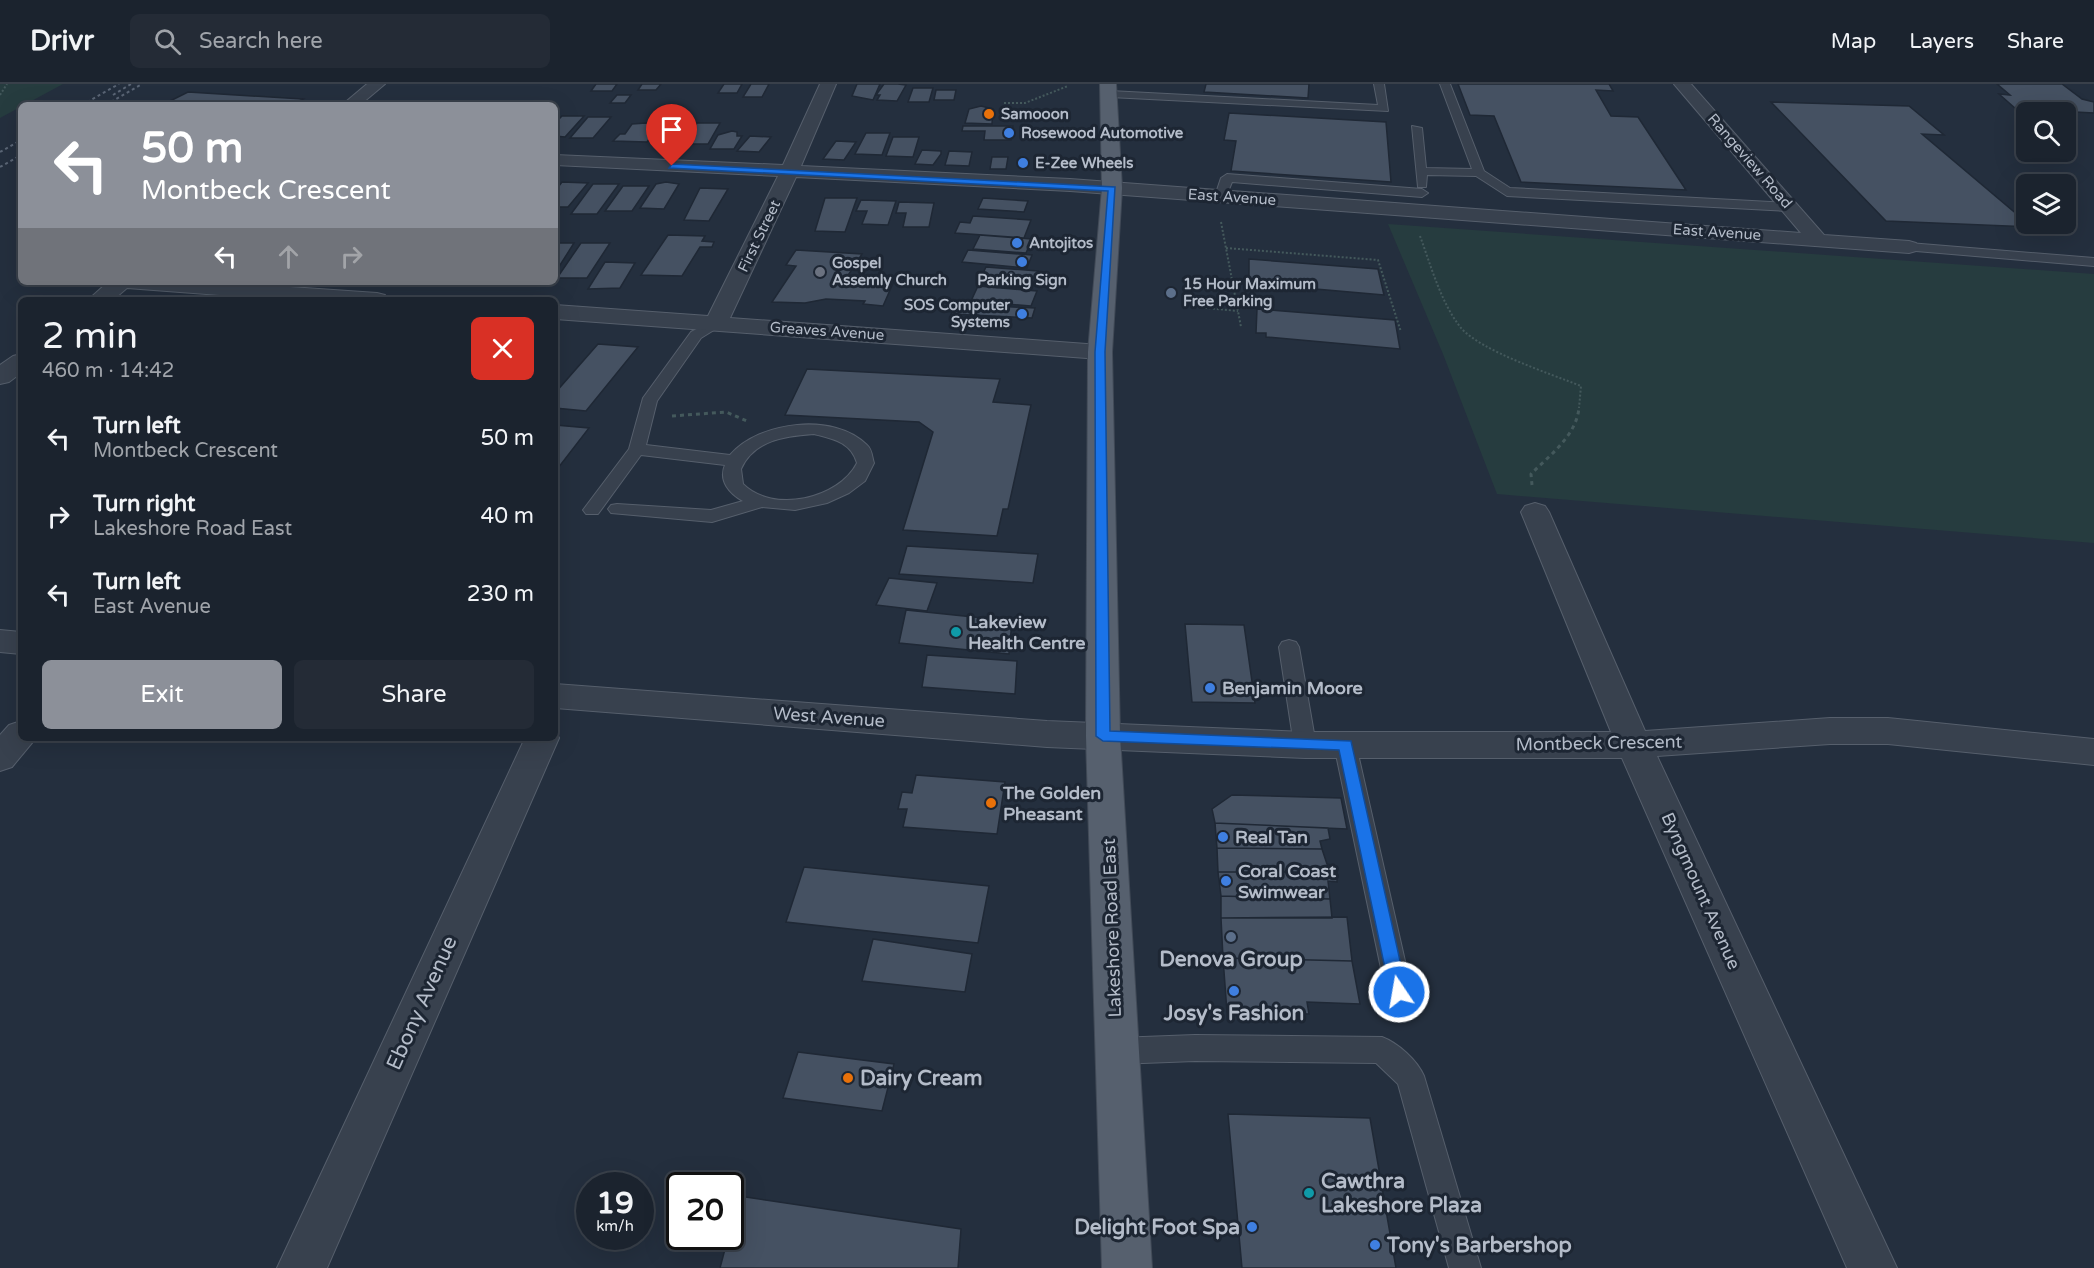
<!DOCTYPE html>
<html lang="en">
<head>
<meta charset="utf-8">
<style>
	:root { --surface:#1b232e; --page:#242b36; --text:#f1f3f6; --muted:#a0a4aa; --line:#39404a; --accent:#8c9099 }
	body { margin:0; font-family:"Varela Round",sans-serif; background:var(--page); color:var(--text); height:100vh; display:flex; flex-direction:column; font-size:22px; white-space:nowrap }
	* { box-sizing:border-box; margin:0 }
	p { font-size:20px; color:var(--muted) }
	.icon { flex:none; width:33px; height:33px; fill:none; stroke:currentColor; stroke-width:2; stroke-linecap:round; stroke-linejoin:round }
	.map { position:relative; flex:1; overflow:hidden }
	.details { position:absolute; left:18px; top:213px; width:540px; height:444px; display:flex; flex-direction:column; background:var(--surface); border-radius:9px; box-shadow:0 6px 24px #0002,0 0 0 2px var(--line) }
	.details>* { flex:none }
	.guide { position:absolute; left:18px; top:18px; width:540px; height:183px; border-radius:9px; box-shadow:0 6px 24px #0002,0 0 0 2px var(--line); background:#8c9099; color:#fff; overflow:hidden }
	.fabs { position:absolute; left:2016px; top:18px; display:grid; gap:12px }
	.fabs a { display:grid; place-items:center; width:60px; height:60px; border-radius:9px; background:var(--surface); box-shadow:0 6px 24px #0002,0 0 0 2px var(--line); font-size:30px }
	.speed { position:absolute; left:576px; top:1088px; display:flex; gap:12px; font-size:30px; font-weight:700; text-align:center }
	.speed>* { display:grid; place-content:center; width:78px; height:78px; border-radius:50%; background:var(--surface); box-shadow:0 6px 24px #0002,0 0 0 2px var(--line); line-height:1 }
	.speed small { font-size:15px; font-weight:400 }
	.speed .limit { border:3px solid #111; border-radius:9px; background:#fff; color:#111 }
	.pin { position:absolute; display:grid; place-items:center; width:51px; height:51px; color:#fff; margin:-62px -26px; border-radius:50% 50% 50% 0; rotate:-45deg; box-shadow:0 0 6px #0007 }
	.pin .icon { rotate:45deg }
	.me { position:absolute; width:66px; margin:-33px; rotate:348deg; stroke-linejoin:round; filter:drop-shadow(0 0 4px #0008) }
	.turn { display:flex; align-items:center; gap:21px; height:126px; padding:0 24px; font-size:27px }
	.turn .icon { width:78px; height:78px; stroke-width:2.5 }
	.turn b { display:block; font-size:42px; line-height:51px }
	.lanes { display:flex; align-items:center; height:57px; padding:0 24px; background:#0003; justify-content:center; gap:30px; direction:ltr }
	.lanes .off { opacity:.35 }
	.round { display:grid; place-items:center; flex:none; width:63px; height:63px; border-radius:9px; background:var(--page) }
	.overview { display:flex; align-items:center; justify-content:space-between; height:102px; padding:0 24px }
	h1 { font-size:36px; font-weight:600; line-height:45px }
	.cta { display:flex; gap:12px; margin-top:auto; padding:12px 24px }
	.cta a { flex:1; height:69px; border-radius:9px; background:var(--accent); color:#fff; font-size:24px; font-weight:600; line-height:69px; text-align:center }
	.cta a+a { background:var(--page); color:var(--text) }
	ul { padding:0; list-style:none }
	li { display:flex; align-items:center; gap:18px; height:78px; padding:0 24px }
	li div { flex:1 }
	li b { display:block; font-size:22px }
	li em { font-style:normal }
	header { display:flex; align-items:center; gap:36px; box-sizing:border-box; height:84px; padding:0 30px; background:var(--surface); border-bottom:2px solid var(--line) }
	header strong { font-size:28px }
	nav { display:flex; gap:33px; margin-inline-start:auto; font-size:21px }
	.search { width:420px; height:54px; background:var(--page); display:flex; align-items:center; gap:15px; box-sizing:border-box; padding:0 21px; border-radius:9px; color:var(--muted); font-size:22px }
	.map>svg:first-child { display:block }
	.green { fill:#263c3f }
	.building { fill:#455162; stroke:#1f2835; stroke-width:1.5 }
	.lines { fill:none; stroke-linecap:round; stroke-linejoin:round }
	.service-casing { stroke:#565f6c; stroke-width:2 }
	.minor-casing { stroke:#565f6c; stroke-width:2 }
	.primary-casing { stroke:#414a57; stroke-width:2 }
	.path-far1 { stroke:#44595c; stroke-width:2; stroke-dasharray:2 2; stroke-linecap:butt }
	.path { stroke:#44595c; stroke-width:3; stroke-dasharray:4 4; stroke-linecap:butt }
	.service { fill:#38414e; fill-rule:evenodd }
	.minor { fill:#38414e; fill-rule:evenodd }
	.primary { fill:#56606e; fill-rule:evenodd }
	.rail { stroke:#5a6575; stroke-width:2; stroke-dasharray:3 3; stroke-linecap:butt }
	.route { fill:#1a73e8; stroke:#114b97; stroke-width:1.5 }
	.food-dot { fill:#e8710a; stroke:#1d2633; stroke-width:2 }
	.shop-dot { fill:#3f7fe0; stroke:#1d2633; stroke-width:2 }
	.worship-dot { fill:#6b7280; stroke:#1d2633; stroke-width:2 }
	.service-dot { fill:#5c6f8a; stroke:#1d2633; stroke-width:2 }
	.culture-dot { fill:#0f9aa8; stroke:#1d2633; stroke-width:2 }
	.labels { text-anchor:middle; dominant-baseline:central; stroke-width:6; stroke-linejoin:round; paint-order:stroke }
	.far-poi-label { font-size:15px; font-weight:bold; fill:#b4bcc9; stroke:#1d2633; text-anchor:start }
	.far-street-label { font-size:15px; fill:#b4bcc9; stroke:#1d2633 }
	.poi-label { font-size:18px; font-weight:bold; fill:#b4bcc9; stroke:#1d2633; text-anchor:start }
	.street-label { font-size:18px; fill:#b4bcc9; stroke:#1d2633 }
	.near-poi-label { font-size:21px; font-weight:bold; fill:#b4bcc9; stroke:#1d2633; text-anchor:start }
	.near-street-label { font-size:21px; fill:#b4bcc9; stroke:#1d2633 }
</style>
</head>
<body>
<header>
<strong>Drivr</strong>
<div class="search"><svg class="icon" aria-label="search" viewBox="0 0 24 24"><circle cx="10" cy="10" r="6"/><path d="M15 15l6 6"/></svg>Search here</div>
<nav><a>Map</a><a>Layers</a><a>Share</a></nav>
</header>
<div class="map">
<svg width="2094" height="1184" viewBox="0 0 2094 1184">
	<rect width="100%" height="100%" fill="#242f3e"/>
	<path class="green" d="M 0,0 L 63,0 L 0,34 Z
		M 1388,140 L 2094,190 L 2094,459 L 1497,410 L 1443,270 Z"/>
	<path class="building" d="M 596,0 L 617,0 L 612,7 L 591,7 Z
		M 642,0 L 661,0 L 656,6 L 638,6 Z
		M 724,0 L 742,0 L 737,9 L 718,9 Z
		M 751,0 L 769,0 L 762,13 L 743,13 Z
		M 857,0 L 880,0 L 873,16 L 852,12 Z
		M 884,0 L 898,0 L 906,1 L 897,17 L 877,16 L 880,11 L 876,11 Z
		M 1206,0 L 1309,0 L 1308,14 L 1204,8 Z
		M 1458,0 L 1609,0 L 1613,7 L 1596,6 L 1611,32 L 1638,33 L 1686,106 L 1521,98 L 1494,32 L 1470,31 Z
		M 1997,0 L 2062,0 L 2082,15 L 2094,18 L 2094,29 L 2016,25 L 1999,10 L 2010,11 Z
		M 913,4 L 933,4 L 929,18 L 908,18 Z
		M 936,6 L 956,6 L 954,16 L 934,16 Z
		M 188,8 L 303,15 L 292,21 L 162,21 Z
		M 617,11 L 631,11 L 625,19 L 610,19 Z
		M 1771,18 L 1909,22 L 1944,51 L 1922,50 L 2032,143 L 1886,137 Z
		M 981,22 L 993,25 L 992,40 L 965,39 L 969,25 Z
		M 1229,29 L 1386,38 L 1391,98 L 1231,87 L 1236,57 L 1224,56 Z
		M 562,32 L 584,32 L 565,53 L 555,52 L 555,39 Z
		M 588,33 L 611,33 L 593,54 L 570,54 Z
		M 646,39 L 660,40 L 647,58 L 613,57 L 620,50 L 625,50 L 632,40 Z
		M 697,39 L 720,39 L 708,60 L 683,60 Z
		M 671,41 L 685,42 L 670,60 L 653,59 Z
		M 963,42 L 1013,42 L 1011,56 L 984,56 L 985,47 L 962,47 Z
		M 732,47 L 737,48 L 737,52 L 742,52 L 734,65 L 710,65 L 718,51 Z
		M 866,49 L 890,49 L 882,71 L 855,70 Z
		M 750,52 L 771,53 L 759,68 L 737,67 Z
		M 893,53 L 919,53 L 913,73 L 886,72 Z
		M 836,57 L 856,58 L 844,76 L 823,75 Z
		M 922,66 L 941,67 L 941,70 L 933,81 L 915,80 Z
		M 949,67 L 972,68 L 969,82 L 945,81 Z
		M 992,73 L 1008,73 L 1006,85 L 990,85 Z
		M 562,98 L 588,99 L 568,123 L 555,123 L 555,107 Z
		M 666,98 L 679,100 L 664,125 L 640,124 L 656,100 Z
		M 593,100 L 619,100 L 597,130 L 571,130 Z
		M 623,102 L 649,102 L 632,127 L 605,127 Z
		M 700,104 L 728,105 L 709,137 L 684,136 Z
		M 825,114 L 857,114 L 845,148 L 815,147 Z
		M 983,114 L 1028,117 L 1024,128 L 978,125 Z
		M 861,116 L 896,117 L 888,141 L 862,140 L 867,127 L 856,127 Z
		M 899,118 L 934,119 L 929,143 L 903,143 L 906,129 L 896,129 Z
		M 973,132 L 1031,136 L 1024,154 L 955,149 L 960,138 L 970,139 Z
		M 668,151 L 705,152 L 702,157 L 714,158 L 712,163 L 700,163 L 682,192 L 641,191 Z
		M 980,151 L 1032,155 L 1026,169 L 973,165 Z
		M 558,159 L 574,159 L 555,189 L 555,163 Z
		M 581,159 L 610,159 L 587,194 L 557,194 Z
		M 796,166 L 862,170 L 845,196 L 875,199 L 878,195 L 894,197 L 883,222 L 863,220 L 865,217 L 826,215 L 805,219 L 772,218 L 796,182 L 786,181 Z
		M 968,166 L 1032,171 L 1027,184 L 962,178 Z
		M 1249,175 L 1378,185 L 1384,211 L 1257,200 L 1257,196 L 1249,196 Z
		M 605,178 L 635,179 L 620,204 L 588,205 Z
		M 986,183 L 1038,187 L 1031,205 L 978,200 Z
		M 978,202 L 1037,207 L 1031,222 L 971,217 Z
		M 955,220 L 1035,224 L 1032,234 L 951,230 Z
		M 1257,225 L 1395,236 L 1400,265 L 1266,253 L 1266,249 L 1256,249 Z
		M 598,260 L 638,263 L 586,327 L 555,324 L 555,309 Z
		M 807,285 L 1000,295 L 993,318 L 1031,321 L 1008,425 L 1003,425 L 997,452 L 903,446 L 933,348 L 919,338 L 785,331 Z
		M 555,341 L 589,344 L 555,388 Z
		M 907,462 L 1038,470 L 1033,499 L 899,490 Z
		M 889,494 L 937,499 L 927,527 L 876,521 Z
		M 906,526 L 1012,537 L 1009,570 L 899,559 Z
		M 1185,540 L 1244,541 L 1255,619 L 1192,618 Z
		M 927,571 L 1017,577 L 1015,610 L 922,603 Z
		M 916,691 L 1005,698 L 997,750 L 903,743 L 907,725 L 898,725 L 902,708 L 912,709 Z
		M 1232,711 L 1341,714 L 1347,745 L 1215,739 L 1212,725 Z
		M 1215,739 L 1328,744 L 1330,755 L 1320,757 L 1322,765 L 1217,764 Z
		M 1217,764 L 1322,765 L 1327,780 L 1335,782 L 1337,788 L 1218,788 Z
		M 804,783 L 989,802 L 978,859 L 786,838 Z
		M 1218,788 L 1337,788 L 1337,798 L 1328,797 L 1330,815 L 1221,812 Z
		M 1221,812 L 1330,815 L 1332,834 L 1221,834 Z
		M 1347,833 L 1352,877 L 1223,874 L 1221,834 Z
		M 873,855 L 972,870 L 965,908 L 862,897 Z
		M 1223,874 L 1352,877 L 1360,920 L 1307,918 L 1309,930 L 1227,928 Z
		M 798,968 L 894,980 L 882,1027 L 783,1014 Z
		M 1228,1030 L 1370,1034 L 1396,1184 L 1242,1184 Z
		M 739,1112 L 961,1145 L 958,1184 L 720,1184 Z"/>
	<g class="lines">
		<defs>
			<path id="service" d="M 1374,0 L 1384,0 L 1388,27 L 1110,13 L 1105,10 L 1110,7 L 1378,21 Z
				M 1440,0 L 1450,0 L 1484,87 L 1510,104 L 1789,119 L 1795,123 L 1789,127 L 1507,112 L 1476,92 L 1427,91 L 1426,103 L 1418,103 L 1412,42 L 1422,44 L 1426,84 L 1472,85 Z
				M 1227,90 L 1422,105 L 1428,109 L 1422,113 L 1232,98 L 1225,115 L 1217,115 L 1215,112 L 1221,94 Z
				M 1909,159 L 2094,174 L 2094,182 L 1904,166 L 1904,160 Z
				M 717,234 L 724,238 L 722,241 L 701,254 L 657,317 L 646,361 L 730,371 C 759,337 835,328 867,361 C 872,365 872,373 874,379 L 865,397 L 849,409 L 827,419 L 795,426 L 762,423 L 712,438 L 611,429 L 608,425 L 611,421 L 617,420 L 711,426 L 743,417 C 730,410 718,397 725,381 L 641,371 L 598,430 L 586,430 L 583,426 L 629,365 L 643,314 L 691,248 ZM 814,350 C 833,355 851,358 857,379 C 839,415 773,430 743,400 L 741,385 C 754,356 785,352 814,350 Z
				M 1289,556 L 1296,558 L 1299,563 L 1316,661 L 1313,667 L 1305,669 L 1297,667 L 1294,661 L 1279,563 L 1282,558 Z
				M 1345,653 L 1353,655 L 1356,661 L 1412,908 L 1408,916 L 1399,920 L 1390,916 L 1386,908 L 1334,661 L 1337,655 Z
				M 1195,951 L 1382,953 C 1398,959 1417,976 1424,992 L 1481,1184 L 1449,1184 L 1398,1000 L 1376,979 L 1195,977 L 1117,980 L 1107,976 L 1103,967 L 1107,958 L 1117,954 Z"/>
			<path id="minor" d="M 367,0 L 385,0 L 360,21 L 342,21 Z
				M 820,0 L 836,0 L 801,82 L 1070,95 L 1801,149 L 1674,0 L 1691,0 L 1824,151 L 1909,157 L 1916,159 L 1919,163 L 1916,167 L 1909,169 L 1070,107 L 796,93 L 730,234 L 1100,261 L 1108,263 L 1112,268 L 1108,273 L 1100,275 L 555,235 L 555,221 L 708,232 L 778,92 L 555,81 L 555,71 L 783,81 Z
				M 108,198 L 219,198 L 377,209 L 385,211 L 388,216 L 285,216 L 127,204 L 113,216 L 88,216 Z
				M 21,270 L 21,289 L 9,298 L 0,300 L 0,281 L 13,272 Z
				M 1535,419 L 1545,422 L 1549,428 L 1645,647 L 1830,634 L 1888,634 L 2094,655 L 2094,681 L 1888,660 L 1830,660 L 1657,672 L 1897,1184 L 1847,1184 L 1622,674 L 1305,674 L 1047,663 L 555,624 L 555,600 L 1047,637 L 1305,648 L 1611,648 L 1521,428 L 1525,422 Z
				M 0,546 L 21,548 L 21,570 L 0,568 Z
				M 21,637 L 21,654 L 36,654 L 12,683 L 0,687 L 0,651 L 9,641 Z
				M 555,646 L 559,654 L 327,1184 L 277,1184 L 525,654 L 555,654 Z"/>
			<path id="primary" d="M 1100,0 L 1116,0 L 1122,104 L 1112,268 L 1120,652 L 1152,1184 L 1102,1184 L 1086,652 L 1088,268 L 1102,104 Z"/>
		</defs>
		<use href="#service" class="service-casing"/>
		<use href="#minor" class="minor-casing"/>
		<use href="#primary" class="primary-casing"/>
		<path class="path-far1" d="M 0,11 L 7,0
			M 1004,19 L 1025,19 L 1068,2
			M 1221,138 L 1241,243
			M 1420,152 C 1431,182 1441,219 1461,244 C 1481,267 1551,290 1581,302 L 1579,324
			M 1226,164 L 1378,176 L 1401,248
			M 1197,223 L 1238,227"/>
		<path class="path" d="M 672,332 L 726,328 L 747,337
			M 1532,401 L 1531,390 C 1550,371 1577,351 1579,323"/>
		<use href="#service" class="service"/>
		<use href="#minor" class="minor"/>
		<use href="#primary" class="primary"/>
		<path class="rail" d="M 113,11 L 131,0
			M 82,21 L 119,0
			M 106,21 L 142,0
			M 0,68 L 21,56
			M 0,83 L 21,71"/>
	</g>
	<path class="route" d="M 672,80 L 1115,103 L 1105,268 L 1110,647 L 1351,657 L 1407,908 L 1405,913 L 1399,915 L 1392,913 L 1390,908 L 1339,666 L 1103,657 L 1096,652 L 1095,268 L 1108,107 L 669,84 Z"/>
	<g class="food-dot">
		<circle cx="989" cy="30" r="6"/>
		<circle cx="991" cy="719" r="6"/>
		<circle cx="848" cy="994" r="6"/>
	</g>
	<g class="shop-dot">
		<circle cx="1009" cy="49" r="6"/>
		<circle cx="1023" cy="79" r="6"/>
		<circle cx="1017" cy="159" r="6"/>
		<circle cx="1022" cy="178" r="6"/>
		<circle cx="1022" cy="230" r="6"/>
		<circle cx="1210" cy="604" r="6"/>
		<circle cx="1223" cy="753" r="6"/>
		<circle cx="1226" cy="797" r="6"/>
		<circle cx="1234" cy="907" r="6"/>
		<circle cx="1252" cy="1143" r="6"/>
		<circle cx="1375" cy="1161" r="6"/>
	</g>
	<circle class="worship-dot" cx="820" cy="188" r="6"/>
	<g class="service-dot">
		<circle cx="1171" cy="209" r="6"/>
		<circle cx="1231" cy="853" r="6"/>
	</g>
	<g class="culture-dot">
		<circle cx="956" cy="548" r="6"/>
		<circle cx="1309" cy="1109" r="6"/>
	</g>
	<g class="labels">
		<g class="far-poi-label">
			<text x="1001" y="30">Samooon</text>
			<text x="1021" y="49">Rosewood Automotive</text>
			<text x="1035" y="79">E-Zee Wheels</text>
			<text x="1029" y="159">Antojitos</text>
			<text x="832" y="179">Gospel<tspan x="832" dy="17">Assemly Church</tspan></text>
			<text x="1022" y="196" text-anchor="middle">Parking Sign</text>
			<text x="1183" y="200">15 Hour Maximum<tspan x="1183" dy="17">Free Parking</tspan></text>
			<text x="1010" y="221" text-anchor="end">SOS Computer<tspan x="1010" dy="17">Systems</tspan></text>
		</g>
		<g class="far-street-label">
			<text transform="translate(1750 77) rotate(49)">Rangeview Road</text>
			<text transform="translate(1232 113) rotate(4)">East Avenue</text>
			<text transform="translate(1717 148) rotate(4)">East Avenue</text>
			<text transform="translate(759 152) rotate(-64)">First Street</text>
			<text transform="translate(827 247) rotate(4)">Greaves Avenue</text>
		</g>
		<g class="poi-label">
			<text x="968" y="538">Lakeview<tspan x="968" dy="21">Health Centre</tspan></text>
			<text x="1222" y="604">Benjamin Moore</text>
			<text x="1003" y="709">The Golden<tspan x="1003" dy="21">Pheasant</tspan></text>
			<text x="1235" y="753">Real Tan</text>
			<text x="1238" y="787">Coral Coast<tspan x="1238" dy="21">Swimwear</tspan></text>
		</g>
		<g class="street-label">
			<text transform="translate(829 633) rotate(4)">West Avenue</text>
			<text transform="translate(1599 659) rotate(-1)">Montbeck Crescent</text>
			<text transform="translate(1701 807) rotate(66)">Byngmount Avenue</text>
			<text transform="translate(1112 844) rotate(-92)">Lakeshore Road East</text>
		</g>
		<g class="near-poi-label">
			<text x="1231" y="875" text-anchor="middle">Denova Group</text>
			<text x="1234" y="929" text-anchor="middle">Josy's Fashion</text>
			<text x="860" y="994">Dairy Cream</text>
			<text x="1321" y="1097">Cawthra<tspan x="1321" dy="24">Lakeshore Plaza</tspan></text>
			<text x="1240" y="1143" text-anchor="end">Delight Foot Spa</text>
			<text x="1387" y="1161">Tony's Barbershop</text>
		</g>
		<g class="near-street-label">
			<text transform="translate(422 919) rotate(-66)">Ebony Avenue</text>
		</g>
	</g>
</svg>
<div class="fabs">
<a><svg class="icon" aria-label="search" viewBox="0 0 24 24"><circle cx="10" cy="10" r="6"/><path d="M15 15l6 6"/></svg></a>
<a><svg class="icon" aria-label="layers" viewBox="0 0 24 24"><path d="M12 4l9 5-9 5-9-5zM3 14l9 5 9-5"/></svg></a>
</div>
<div class="speed"><div>19<small>km/h</small></div><div class="limit">20</div></div>
<div class="pin" style="left:672px;top:82px;background:#d93025"><svg class="icon" aria-label="arrive" viewBox="0 0 24 24"><path d="M6 21V4h12l-3 4 3 4H6"/></svg></div>
<svg class="me" style="left:1399px;top:908px" viewBox="-20 -20 40 40"><circle r="17" fill="#1a73e8" stroke="#fff" stroke-width="3"/><path d="M0-11L8 9 0 5-8 9z" fill="#fff"/></svg>
<div class="guide">
<div class="turn"><svg class="icon" aria-label="left" viewBox="0 0 24 24"><path d="M17 20v-9H6M10 6l-5 5 5 5"/></svg><div><b>50 m</b>Montbeck Crescent</div></div>
<div class="lanes"><svg class="icon" aria-label="left" viewBox="0 0 24 24"><path d="M17 20v-9H6M10 6l-5 5 5 5"/></svg><svg class="icon off" aria-label="ahead" viewBox="0 0 24 24"><path d="M12 20V5M6 11l6-6 6 6"/></svg><svg class="icon off" aria-label="right" viewBox="0 0 24 24"><path d="M7 20v-9h11M14 6l5 5-5 5"/></svg></div>
</div>
<section class="details">
<div class="overview"><div><h1>2 min</h1><p>460 m · 14:42</p></div><a class="round" style="background:#d93025;color:#fff"><svg class="icon" aria-label="close" viewBox="0 0 24 24"><path d="M6 6l12 12M18 6L6 18"/></svg></a></div>
<ul>
<li><svg class="icon" aria-label="left" viewBox="0 0 24 24"><path d="M17 20v-9H6M10 6l-5 5 5 5"/></svg><div><b>Turn left</b><p>Montbeck Crescent</p></div><em>50 m</em></li>
<li><svg class="icon" aria-label="right" viewBox="0 0 24 24"><path d="M7 20v-9h11M14 6l5 5-5 5"/></svg><div><b>Turn right</b><p>Lakeshore Road East</p></div><em>40 m</em></li>
<li><svg class="icon" aria-label="left" viewBox="0 0 24 24"><path d="M17 20v-9H6M10 6l-5 5 5 5"/></svg><div><b>Turn left</b><p>East Avenue</p></div><em>230 m</em></li>
</ul>
<div class="cta"><a>Exit</a><a>Share</a></div>
</section>
</div>
</body>
</html>
